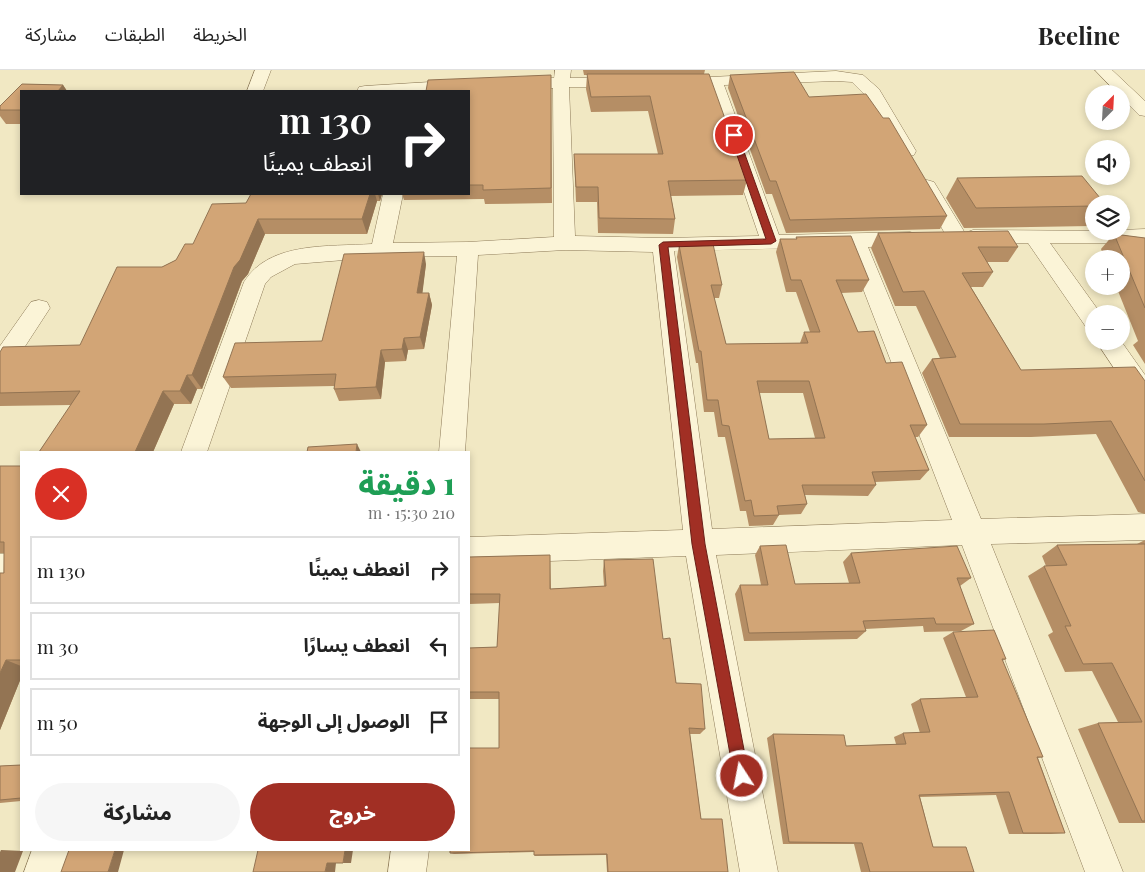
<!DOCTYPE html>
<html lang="ar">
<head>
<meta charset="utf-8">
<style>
	:root { --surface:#fff; --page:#f6f6f6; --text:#222; --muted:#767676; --line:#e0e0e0; --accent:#a12f24 }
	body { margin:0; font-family:"Playfair Display","Noto Sans Arabic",serif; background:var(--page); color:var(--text); direction:rtl; height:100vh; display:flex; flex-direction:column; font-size:19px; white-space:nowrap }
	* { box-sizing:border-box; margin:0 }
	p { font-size:16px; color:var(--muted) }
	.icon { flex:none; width:28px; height:28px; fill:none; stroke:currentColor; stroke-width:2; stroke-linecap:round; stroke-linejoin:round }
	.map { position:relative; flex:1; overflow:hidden; direction:ltr }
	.details { position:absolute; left:20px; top:381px; width:450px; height:400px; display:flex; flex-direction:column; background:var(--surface); border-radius:0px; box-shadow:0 2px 8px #0003; direction:rtl }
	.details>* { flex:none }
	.banner { position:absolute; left:20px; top:20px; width:450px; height:105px; border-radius:0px; box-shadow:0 2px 8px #0003; direction:rtl; background:#202124; color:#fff; overflow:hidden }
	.needle { width:32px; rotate:24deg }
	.buttons { position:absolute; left:1085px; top:15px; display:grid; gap:10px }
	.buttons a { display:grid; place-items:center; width:45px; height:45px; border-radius:50%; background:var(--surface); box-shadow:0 2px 8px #0003; font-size:25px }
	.pin { position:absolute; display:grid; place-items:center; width:42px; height:42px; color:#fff; margin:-21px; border:2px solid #fff; border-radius:50%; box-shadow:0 1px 5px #0007 }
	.me { position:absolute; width:55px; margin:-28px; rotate:349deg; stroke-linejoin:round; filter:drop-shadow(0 0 4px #0008) }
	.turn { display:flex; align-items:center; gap:18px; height:105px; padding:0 15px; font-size:22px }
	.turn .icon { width:65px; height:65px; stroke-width:2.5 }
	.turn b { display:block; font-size:35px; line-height:42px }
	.round { display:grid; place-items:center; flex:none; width:52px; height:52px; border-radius:26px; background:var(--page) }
	.overview { display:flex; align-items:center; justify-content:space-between; height:85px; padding:0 15px }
	h1 { font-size:30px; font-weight:800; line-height:38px; color:#1e9e55 }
	.cta { display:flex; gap:10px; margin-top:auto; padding:10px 15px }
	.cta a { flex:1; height:58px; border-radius:30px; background:var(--accent); color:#fff; font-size:20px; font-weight:800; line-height:58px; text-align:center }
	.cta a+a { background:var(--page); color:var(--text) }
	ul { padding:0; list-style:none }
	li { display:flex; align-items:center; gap:15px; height:68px; margin:0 10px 8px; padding:0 5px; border:2px solid var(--line); border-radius:0px }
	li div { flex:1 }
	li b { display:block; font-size:19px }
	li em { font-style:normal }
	header { display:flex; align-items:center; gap:30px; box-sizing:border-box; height:70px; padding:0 25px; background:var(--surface); border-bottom:1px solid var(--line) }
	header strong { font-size:24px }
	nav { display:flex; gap:28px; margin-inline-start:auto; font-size:18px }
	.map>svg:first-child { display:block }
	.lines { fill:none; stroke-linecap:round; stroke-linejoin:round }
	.minor-casing { stroke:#8d7a58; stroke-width:1 }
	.minor { fill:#fbf4d7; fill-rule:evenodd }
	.wall { fill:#b58e65; fill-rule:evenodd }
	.shaded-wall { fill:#937453 }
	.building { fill:#d2a576; stroke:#937453; fill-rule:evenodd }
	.route { fill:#a12f24; stroke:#691f17 }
</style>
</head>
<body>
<header>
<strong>Beeline</strong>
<nav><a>الخريطة</a><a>الطبقات</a><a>مشاركة</a></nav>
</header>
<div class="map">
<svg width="1145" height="802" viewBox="0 0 1145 802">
	<rect width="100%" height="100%" fill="#f1e8c3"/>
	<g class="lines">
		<defs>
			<path id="minor" d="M 255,0 L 271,0 L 263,21 L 247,21 Z
				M 555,0 L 571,0 L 570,8 L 624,7 L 630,9 L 632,12 L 630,15 L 624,17 L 569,17 L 575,166 L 663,168 L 759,166 L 708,16 L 668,15 L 666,12 L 668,9 L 836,1 L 863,5 L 879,19 L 916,81 L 914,85 L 907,87 L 900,85 L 866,26 L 852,12 L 836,11 L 724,15 L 779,165 L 910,162 L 917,164 L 920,169 L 917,174 L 910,176 L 868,177 L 981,449 L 1145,444 L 1145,470 L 991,474 L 1123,802 L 1085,802 L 962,475 L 716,485 L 778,802 L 740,802 L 686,486 L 469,494 L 469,467 L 683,460 L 653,182 L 565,180 L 478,185 L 465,382 L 439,382 L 457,186 L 381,187 L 295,194 L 271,207 L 265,214 L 207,382 L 181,382 L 244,212 C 269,171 329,177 372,174 L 383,124 L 403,124 L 393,173 L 468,172 L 554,167 L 553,18 L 514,18 L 508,16 L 506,13 L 508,10 L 514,8 L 554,8 ZM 847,177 L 952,450 L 712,459 L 674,181 Z
				M 1095,0 L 1112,0 L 1145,31 L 1145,46 L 1139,45 L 1121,27 L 1121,24 L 1118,24 Z
				M 464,10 L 470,11 L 472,15 L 470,19 L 443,21 L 357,21 L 359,17 L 365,16 Z
				M 927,110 L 934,112 L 965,163 L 973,160 L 1121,161 L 1121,160 L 1145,159 L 1145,173 L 1050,173 L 1101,244 L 1094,244 L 1094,259 L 1086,257 L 1028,173 L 973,174 C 964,171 959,174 950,172 L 917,116 L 920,112 Z
				M 39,230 L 47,232 L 50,238 L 9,301 L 0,304 L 0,276 L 31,232 Z
				M 1096,271 L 1121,271 L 1145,305 L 1145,334 L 1136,331 Z
				M 0,484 L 21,484 L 21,512 L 0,512 Z
				M 32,780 L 70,780 L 62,802 L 24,802 Z
				M 391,780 L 429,780 L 426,802 L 388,802 Z"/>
		</defs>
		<use href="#minor" class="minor-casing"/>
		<use href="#minor" class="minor"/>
	</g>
	<path class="wall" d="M 583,0 L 705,0 L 704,4 L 747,110 L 743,125 L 671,126 L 675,149 L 673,164 L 598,163 L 597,132 L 576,132 L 574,84 L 658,84 L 648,41 L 591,42 L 586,19 L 587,5 L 584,5 Z
		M 551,5 L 552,133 L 485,134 L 484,129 L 404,130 L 402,124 L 469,124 L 469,21 Z
		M 730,5 L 809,27 L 947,146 L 940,159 L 786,163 L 772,124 L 766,124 L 728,18 Z
		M 22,14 L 63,15 L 67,21 L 21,21 L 21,54 L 6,54 L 0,46 L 0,36 Z
		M 957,108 L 1094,134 L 1094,152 L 1091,156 L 964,158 L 946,128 Z
		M 251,124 L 382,124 L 380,131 L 377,131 L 367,164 L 265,164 L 248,204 L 242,211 L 202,319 L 197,319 L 191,334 L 174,334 L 153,382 L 39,382 L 71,335 L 0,336 L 0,282 L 80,275 L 162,197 L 176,190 L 193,174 L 246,133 Z
		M 878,163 L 1018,177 L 1008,192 L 987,192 L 993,202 L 983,217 L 971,217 L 1021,300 L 1145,311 L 1145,444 L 1138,442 L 1096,364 L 1031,367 L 949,367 L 922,303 L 932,289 L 940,288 L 916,236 L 895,236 L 871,178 Z
		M 1114,164 L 1145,168 L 1145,294 L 1133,275 L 1138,271 L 1116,216 L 1121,216 L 1121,189 L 1105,189 L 1101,179 Z
		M 796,167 L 869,210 L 862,222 L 841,223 L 858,262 L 886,293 L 927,355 L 918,367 L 915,367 L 929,400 L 920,410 L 875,412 L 876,415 L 868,426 L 805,425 L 807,434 L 801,444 L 779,445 L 773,455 L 749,456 L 746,441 L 740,441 L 725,367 L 718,367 L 714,342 L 704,342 L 698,293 L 696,293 L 677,187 L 679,175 L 700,174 L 722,215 L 719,228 L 714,228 L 726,274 L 800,273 L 804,262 L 810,262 L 796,222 L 786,222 L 776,182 L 780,169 L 796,169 ZM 759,323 L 803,323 L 815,368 L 769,369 Z
		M 426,194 L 422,223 L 429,223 L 432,235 L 424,279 L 408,280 L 406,291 L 385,292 L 381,329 L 339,331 L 334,319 L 334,316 L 231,318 L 223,307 L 322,271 Z
		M 0,396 L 21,396 L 21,608 L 0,660 L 4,483 L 0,483 Z
		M 1145,470 L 1145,753 L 1119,753 L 1078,659 L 1098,653 L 1118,652 L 1092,601 L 1065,602 L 1048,565 L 1053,562 L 1028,506 L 1044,496 L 1046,496 L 1042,486 L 1057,475 L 1137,474 Z
		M 760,476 L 795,514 L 849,513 L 843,492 L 851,483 L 971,508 L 960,516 L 974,554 L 961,561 L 924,562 L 923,556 L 865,559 L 866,561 L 857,569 L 744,571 L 735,524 L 740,515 L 761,515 L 755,485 Z
		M 550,485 L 551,519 L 604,516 L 603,501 L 604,490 L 663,569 L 676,613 L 705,659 L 700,664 L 690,664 L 701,749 L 728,802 L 607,802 L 606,785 L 535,786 L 534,785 L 534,782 L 454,784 L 450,783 L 499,678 L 499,629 L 469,629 L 469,578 L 497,577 L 500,533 L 469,534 L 469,487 Z
		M 953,562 L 1006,589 L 1002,591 L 1043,687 L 1038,688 L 1065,763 L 1051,764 L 1009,764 L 996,725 L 920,727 L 933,777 L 974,802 L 861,802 L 854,774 L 783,774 L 767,668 L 773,664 L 846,676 L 896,674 L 894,667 L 903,663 L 920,663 L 911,634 L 920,629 L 966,627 L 943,568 Z
		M 21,695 L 21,731 L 0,733 L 0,696 Z"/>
	<path class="shaded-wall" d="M 63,15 L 67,21 L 58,21 Z
		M 370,124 L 375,124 L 377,131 L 367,164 L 362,149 Z
		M 378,124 L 382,124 L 380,131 Z
		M 258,149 L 265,164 L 248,204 L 242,211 L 202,319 L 192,305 L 234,197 Z
		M 424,182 L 426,194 L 421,235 L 417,223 Z
		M 429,223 L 432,235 L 424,279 L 420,267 Z
		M 404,268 L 408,280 L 406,291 L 402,279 Z
		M 381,280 L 385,292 L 381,329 L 376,317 Z
		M 187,305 L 197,319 L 191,334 L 180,321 Z
		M 163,321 L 174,334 L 153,382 L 135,382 Z
		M 357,374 L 361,382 L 356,382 Z
		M 6,590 L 21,596 L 21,608 L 0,660 L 0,603 Z
		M 1,780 L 23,781 L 15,802 L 0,802 L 0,782 Z
		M 115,780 L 124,780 L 118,802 L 108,802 Z
		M 345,780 L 353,780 L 351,793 L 343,793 Z
		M 327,793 L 336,793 L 335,802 L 325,802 Z"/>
	<path class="building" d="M 794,2 L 809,27 L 866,24 L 883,48 L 889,48 L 947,146 L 790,150 L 776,111 L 770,111 L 730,5 Z
		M 587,4 L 709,4 L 747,110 L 668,111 L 675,149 L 599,148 L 598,117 L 576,117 L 574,84 L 663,84 L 650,26 L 591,27 Z
		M 551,5 L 551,118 L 483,120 L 483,115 L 469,115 L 469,21 L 426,21 L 428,10 Z
		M 22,14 L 63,15 L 58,21 L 21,21 L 21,40 L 0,40 L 0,36 Z
		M 1082,106 L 1105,134 L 1094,134 L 1094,136 L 976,138 L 957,108 Z
		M 251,124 L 370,124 L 362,149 L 258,149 L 240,190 L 234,197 L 192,305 L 187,305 L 180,321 L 163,321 L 135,382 L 39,382 L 80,321 L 0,323 L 0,282 L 3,277 L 80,275 L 117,197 L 162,197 L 176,190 L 185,174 L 193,174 L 212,134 L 246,133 Z
		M 1008,161 L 1018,177 L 978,177 L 993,202 L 962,203 L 1021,300 L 1135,297 L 1145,311 L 1145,411 L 1111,351 L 1044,354 L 960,354 L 932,289 L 956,287 L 924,221 L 903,222 L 878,163 Z
		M 1114,164 L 1145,168 L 1145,238 Z
		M 851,166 L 869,210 L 836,210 L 858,262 L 874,261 L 886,293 L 902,292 L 927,355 L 910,355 L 929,400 L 872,402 L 876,415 L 802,415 L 807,434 L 777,436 L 779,445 L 754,446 L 751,430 L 745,431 L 729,356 L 722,355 L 718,330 L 707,330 L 701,281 L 699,281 L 679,175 L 700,172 L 700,174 L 713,174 L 722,215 L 711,215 L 726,274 L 808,273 L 804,262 L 820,262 L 801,210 L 791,210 L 780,169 L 797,169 L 796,167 ZM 757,311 L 809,311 L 825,368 L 769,369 Z
		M 424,182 L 417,223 L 429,223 L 420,267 L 404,268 L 402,279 L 381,280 L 376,317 L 334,319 L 336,304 L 223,307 L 235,273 L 322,271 L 344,184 Z
		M 357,374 L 356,382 L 307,382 L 308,377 Z
		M 0,396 L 21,396 L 21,590 L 6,590 L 0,603 L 0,503 L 4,503 L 4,472 L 0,472 Z
		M 1145,474 L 1145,751 L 1142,751 L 1098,653 L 1142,652 L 1112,593 L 1083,594 L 1065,556 L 1071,556 L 1044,496 L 1067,495 L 1057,475 Z
		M 786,475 L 795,514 L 860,513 L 851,483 L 957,476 L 971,508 L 957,508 L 974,554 L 936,554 L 934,548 L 863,551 L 866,561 L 749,563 L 740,515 L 768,515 L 760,476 Z
		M 550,485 L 550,519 L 606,516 L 604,490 L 653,489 L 663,569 L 670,568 L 676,613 L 701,614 L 705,659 L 689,658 L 701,749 L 722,749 L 728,802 L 608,802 L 607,784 L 534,785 L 534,781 L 450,783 L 450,780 L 469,780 L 469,678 L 499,678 L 499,622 L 469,622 L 469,578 L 497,577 L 500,524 L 469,524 L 469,487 Z
		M 994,560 L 1006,589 L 1002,589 L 1043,687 L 1037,687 L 1065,763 L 1023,763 L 1009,722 L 919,725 L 933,777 L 966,777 L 974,802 L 870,802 L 862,773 L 789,772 L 773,664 L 844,665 L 846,676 L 906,674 L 903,663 L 930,662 L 920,629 L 978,627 L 953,562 Z
		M 21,695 L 21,728 L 0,730 L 0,696 Z
		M 69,780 L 115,780 L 108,802 L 61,802 Z
		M 258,780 L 345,780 L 343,793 L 327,793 L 325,802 L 253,802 Z"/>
	<path class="route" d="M 731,63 L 738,65 L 776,171 L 771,174 L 668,177 L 705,474 L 749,706 L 747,711 L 742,713 L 736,711 L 734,706 L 692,474 L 659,175 L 663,172 L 766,169 L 730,65 Z"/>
</svg>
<div class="buttons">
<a><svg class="needle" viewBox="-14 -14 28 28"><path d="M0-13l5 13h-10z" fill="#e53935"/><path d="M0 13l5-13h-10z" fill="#767676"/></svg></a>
<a><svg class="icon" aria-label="sound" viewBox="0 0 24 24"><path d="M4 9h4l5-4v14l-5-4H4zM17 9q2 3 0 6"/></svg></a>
<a><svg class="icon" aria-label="layers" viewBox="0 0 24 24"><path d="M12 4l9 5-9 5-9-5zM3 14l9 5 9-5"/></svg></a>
<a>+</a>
<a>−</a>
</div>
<div class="pin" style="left:734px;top:65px;background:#d93025"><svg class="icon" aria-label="arrive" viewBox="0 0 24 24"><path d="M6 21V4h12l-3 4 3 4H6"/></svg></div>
<svg class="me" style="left:742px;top:706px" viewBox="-20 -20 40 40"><circle r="17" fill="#a12f24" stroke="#fff" stroke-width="3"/><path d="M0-11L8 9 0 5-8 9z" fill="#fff"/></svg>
<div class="banner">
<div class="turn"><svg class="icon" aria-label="right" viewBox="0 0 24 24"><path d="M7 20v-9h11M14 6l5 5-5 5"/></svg><div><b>130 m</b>انعطف يمينًا</div></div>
</div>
<section class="details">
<div class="overview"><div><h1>1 دقيقة</h1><p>210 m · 15:30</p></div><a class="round" style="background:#d93025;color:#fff"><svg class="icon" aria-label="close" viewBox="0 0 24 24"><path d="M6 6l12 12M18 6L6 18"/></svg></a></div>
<ul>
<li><svg class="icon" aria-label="right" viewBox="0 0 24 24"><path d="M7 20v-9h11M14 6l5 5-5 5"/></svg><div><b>انعطف يمينًا</b></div><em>130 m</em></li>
<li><svg class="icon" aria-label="left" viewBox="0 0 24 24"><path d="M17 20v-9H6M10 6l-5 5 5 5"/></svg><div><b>انعطف يسارًا</b></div><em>30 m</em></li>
<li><svg class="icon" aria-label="arrive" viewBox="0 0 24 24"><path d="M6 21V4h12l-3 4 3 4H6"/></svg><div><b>الوصول إلى الوجهة</b></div><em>50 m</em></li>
</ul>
<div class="cta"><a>خروج</a><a>مشاركة</a></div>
</section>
</div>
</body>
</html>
